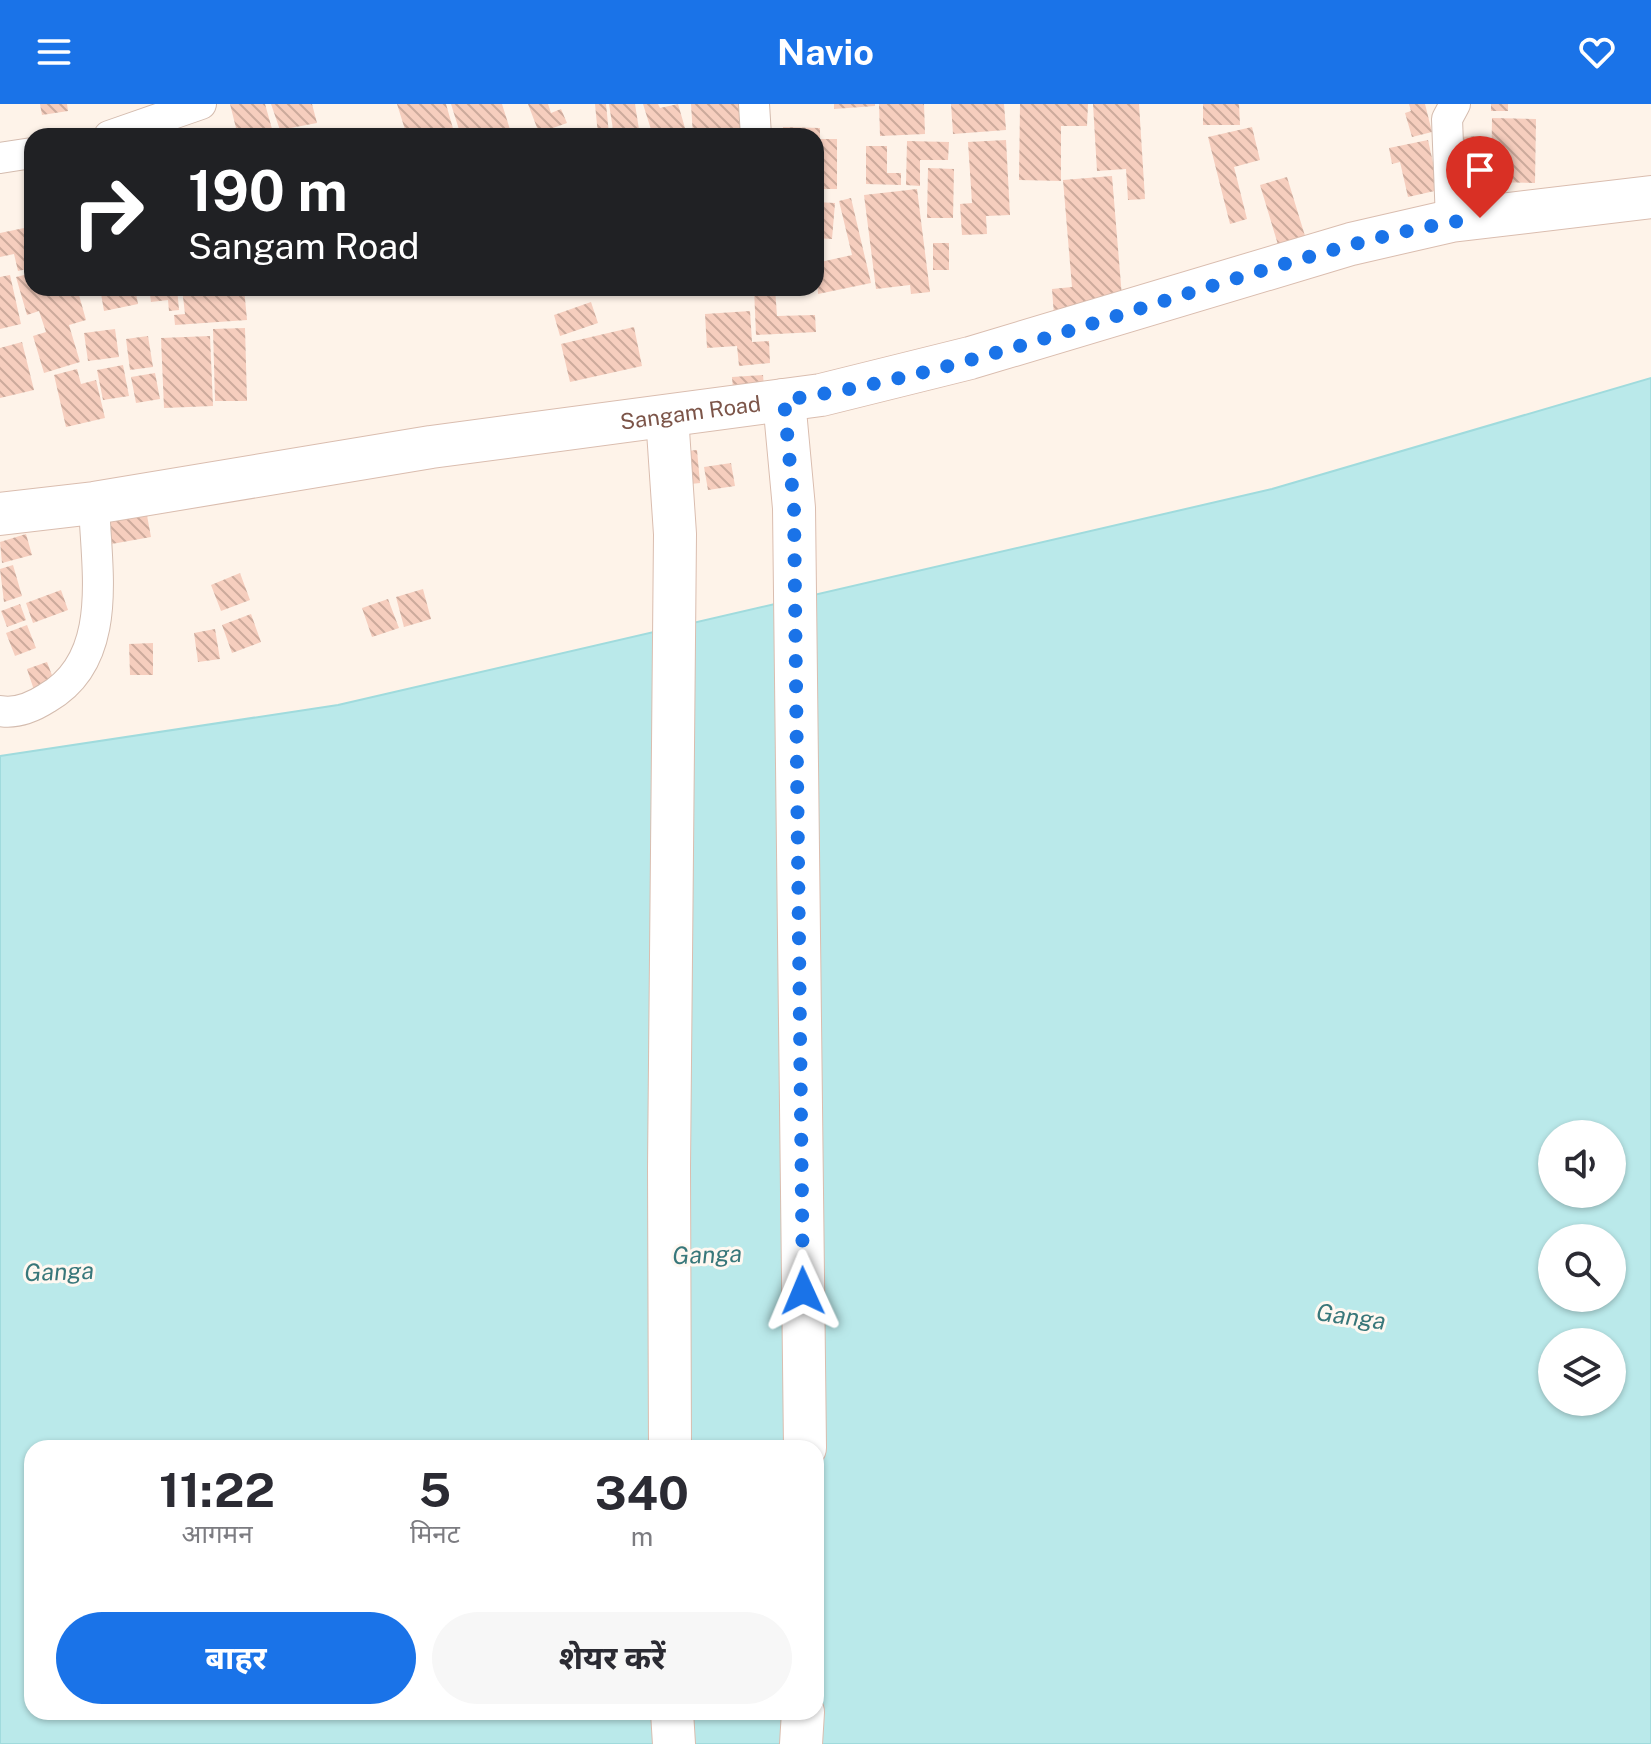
<!DOCTYPE html>
<html lang="hi">
<head>
<meta charset="utf-8">
<style>
	:root { --surface:#fff; --page:#f7f7f7; --text:#2b2b33; --muted:#7c7c81; --accent:#1a73e8 }
	body { margin:0; font-family:"Public Sans","Noto Sans Devanagari",sans-serif; background:var(--page); color:var(--text); height:100vh; display:flex; flex-direction:column; font-size:30px; white-space:nowrap }
	* { box-sizing:border-box; margin:0 }
	p { font-size:26px; color:var(--muted) }
	.icon { flex:none; width:44px; height:44px; fill:none; stroke:currentColor; stroke-width:2; stroke-linecap:round; stroke-linejoin:round }
	.map { position:relative; flex:1; overflow:hidden }
	.panel { position:absolute; left:24px; top:1336px; width:800px; height:280px; display:flex; flex-direction:column; background:var(--surface); border-radius:24px; box-shadow:0 2px 6px #0004 }
	.panel>* { flex:none }
	.guide { position:absolute; left:24px; top:24px; width:800px; height:168px; border-radius:24px; box-shadow:0 2px 6px #0004; background:#202124; color:#fff; overflow:hidden }
	.fabs { position:absolute; left:1538px; top:1016px; display:grid; gap:16px }
	.fabs a { display:grid; place-items:center; width:88px; height:88px; border-radius:50%; background:var(--surface); box-shadow:0 2px 6px #0004; font-size:40px }
	.pin { position:absolute; display:grid; place-items:center; width:68px; height:68px; color:#fff; margin:-82px -34px; border-radius:50% 50% 50% 0; rotate:-45deg; box-shadow:0 0 8px #0007 }
	.pin .icon { rotate:45deg }
	.me { position:absolute; width:88px; margin:-44px; rotate:359deg; stroke-linejoin:round; filter:drop-shadow(0 0 6px #0008) }
	.turn { display:flex; align-items:center; gap:28px; height:168px; padding:0 32px; font-size:36px }
	.turn .icon { width:104px; height:104px; stroke-width:2.5 }
	.turn b { display:block; font-size:56px; line-height:68px }
	.eta { display:flex; justify-content:space-evenly; align-items:center; height:136px; text-align:center }
	.eta b { font-size:48px; font-weight:700; line-height:56px }
	.primary-button { display:flex; gap:16px; margin-top:auto; padding:16px 32px }
	.primary-button a { flex:1; height:92px; border-radius:48px; background:var(--accent); color:#fff; font-size:32px; font-weight:700; line-height:92px; text-align:center }
	.primary-button a+a { background:var(--page); color:var(--text) }
	header { display:flex; justify-content:space-between; align-items:center; height:104px; padding:0 32px; background:var(--accent); color:#fff; font-size:36px; font-weight:700 }
	.map>svg:first-child { display:block }
	.water { fill:#bae9ea; stroke:#a0dbdd; stroke-width:2; fill-rule:evenodd }
	.building { fill:url(#building-back-hatch) }
	.lines { fill:none; stroke-linecap:round; stroke-linejoin:round }
	.street-casing { stroke:#d4bcaf; stroke-width:32 }
	.secondary-casing { stroke:#dabdaf; stroke-width:44 }
	.street { stroke:#fff; stroke-width:30 }
	.secondary { stroke:#fff; stroke-width:42 }
	.route { stroke:#1a73e8; stroke-width:14; stroke-dasharray:0 25.2 }
	.labels { text-anchor:middle; dominant-baseline:central; stroke-width:6; stroke-linejoin:round; paint-order:stroke }
	.street-label { font-size:22px; fill:#7c5549; stroke:#fff8f1 }
	.water-label { font-size:24px; font-style:italic; fill:#38777a; stroke:#fff8f1 }
</style>
</head>
<body>
<header><svg class="icon" aria-label="menu" viewBox="0 0 24 24"><path d="M4 6h16M4 12h16M4 18h16"/></svg>Navio<svg class="icon" aria-label="heart" viewBox="0 0 24 24"><path d="M12 20l-8-8c-3-5 5-10 8-4 3-6 11-1 8 4z"/></svg></header>
<div class="map">
<svg width="1651" height="1640" viewBox="0 0 1651 1640">
	<defs>
		<pattern id="building-back-hatch" width="6" height="6" patternUnits="userSpaceOnUse" patternTransform="scale(2)"><rect width="6" height="6" fill="#f6cebe"/><path d="M-1 5l2 2M0 0l6 6M5-1l2 2" fill="none" stroke="#ccaa9c"/></pattern>
	</defs>
	<rect width="100%" height="100%" fill="#fef3e9"/>
	<path class="water" d="M 1651,274 L 1651,1640 L 0,1640 L 0,652 L 338,601 L 1272,385 ZM 1552,1030 L 1612,1030 L 1612,1090 L 1552,1090 ZM 1552,1134 L 1612,1134 L 1612,1194 L 1552,1194 ZM 1552,1238 L 1612,1238 L 1612,1298 L 1552,1298 ZM 32,1344 L 816,1344 L 816,1608 L 32,1608 Z"/>
	<path class="building" d="M 40,0 L 67,0 L 68,7 L 42,11 Z
		M 230,0 L 265,0 L 274,32 L 238,32 Z
		M 271,0 L 312,0 L 317,19 L 280,26 Z
		M 397,0 L 446,0 L 454,28 L 439,32 L 407,32 Z
		M 451,0 L 502,0 L 512,32 L 489,32 L 487,26 L 461,32 Z
		M 528,0 L 548,0 L 551,9 L 561,5 L 567,19 L 539,29 Z
		M 595,0 L 606,0 L 609,30 L 598,31 Z
		M 609,0 L 635,0 L 640,32 L 614,32 Z
		M 643,0 L 658,0 L 660,4 L 678,0 L 685,24 L 653,32 Z
		M 691,0 L 740,0 L 743,31 L 693,32 Z
		M 834,0 L 875,0 L 875,2 L 834,5 Z
		M 879,0 L 924,0 L 925,30 L 880,32 Z
		M 951,0 L 1004,0 L 1006,26 L 953,30 Z
		M 1020,0 L 1088,0 L 1087,22 L 1061,22 L 1061,77 L 1019,76 Z
		M 1093,0 L 1139,0 L 1145,95 L 1128,96 L 1126,65 L 1097,67 Z
		M 1203,0 L 1239,0 L 1240,21 L 1203,21 Z
		M 1409,0 L 1425,0 L 1432,28 L 1412,33 L 1405,9 L 1411,7 Z
		M 1491,0 L 1508,0 L 1508,7 L 1491,7 Z
		M 1492,14 L 1536,15 L 1535,79 L 1491,78 Z
		M 783,23 L 820,24 L 820,35 L 837,35 L 837,85 L 816,85 L 816,32 L 783,32 Z
		M 1252,23 L 1260,56 L 1234,63 L 1247,115 L 1230,120 L 1208,33 Z
		M 334,25 L 336,32 L 306,32 L 306,30 Z
		M 1481,32 L 1484,74 L 1457,76 L 1455,33 Z
		M 1006,36 L 1010,111 L 986,112 L 987,130 L 962,131 L 960,100 L 972,99 L 968,38 Z
		M 1428,36 L 1439,86 L 1408,93 L 1400,58 L 1392,60 L 1389,44 Z
		M 907,37 L 949,38 L 948,56 L 920,56 L 920,82 L 906,81 Z
		M 866,42 L 887,42 L 887,69 L 901,69 L 901,81 L 866,80 Z
		M 928,64 L 954,65 L 953,114 L 927,114 Z
		M 1112,72 L 1123,205 L 1054,211 L 1052,185 L 1072,183 L 1063,76 Z
		M 1287,73 L 1309,145 L 1282,154 L 1260,81 Z
		M 32,79 L 32,105 L 31,105 L 25,81 Z
		M 917,85 L 930,188 L 911,190 L 910,181 L 876,185 L 864,91 Z
		M 851,94 L 871,179 L 818,190 L 816,159 L 852,151 L 839,97 Z
		M 816,98 L 835,99 L 832,135 L 816,134 Z
		M 29,123 L 32,164 L 18,167 L 14,150 L 0,153 L 0,129 Z
		M 933,139 L 949,139 L 949,166 L 933,166 Z
		M 32,169 L 32,184 L 77,184 L 86,216 L 69,221 L 80,258 L 44,269 L 33,232 L 46,228 L 39,207 L 27,211 L 16,173 Z
		M 10,171 L 21,220 L 0,225 L 0,173 Z
		M 100,184 L 135,184 L 138,200 L 104,207 Z
		M 149,184 L 177,184 L 179,206 L 169,207 L 168,196 L 151,198 Z
		M 182,184 L 244,184 L 247,216 L 175,221 L 174,211 L 185,210 Z
		M 644,184 L 671,184 L 671,185 L 647,192 Z
		M 754,184 L 775,184 L 777,212 L 815,211 L 816,228 L 756,231 Z
		M 591,198 L 598,219 L 560,232 L 554,211 Z
		M 750,207 L 752,238 L 769,237 L 770,259 L 739,262 L 737,242 L 707,244 L 705,210 Z
		M 634,223 L 642,262 L 570,278 L 561,240 Z
		M 245,224 L 247,297 L 215,297 L 213,225 Z
		M 115,225 L 119,253 L 88,257 L 84,229 Z
		M 148,232 L 153,263 L 130,266 L 126,235 Z
		M 210,232 L 213,302 L 164,304 L 161,234 Z
		M 22,238 L 34,286 L 0,294 L 0,244 Z
		M 123,261 L 129,292 L 103,296 L 97,266 Z
		M 77,265 L 81,280 L 96,276 L 105,314 L 66,323 L 54,271 Z
		M 155,269 L 160,295 L 136,299 L 131,273 Z
		M 763,271 L 765,295 L 734,297 L 732,273 Z
		M 697,346 L 700,379 L 681,381 L 677,348 Z
		M 731,359 L 735,382 L 708,386 L 704,363 Z
		M 146,406 L 151,433 L 106,441 L 101,413 Z
		M 26,430 L 32,451 L 2,459 L 0,438 Z
		M 13,461 L 22,492 L 4,498 L 0,465 Z
		M 240,469 L 250,496 L 221,507 L 211,481 Z
		M 423,485 L 431,515 L 404,523 L 396,493 Z
		M 61,486 L 68,506 L 33,519 L 26,499 Z
		M 388,495 L 399,524 L 372,533 L 362,504 Z
		M 20,500 L 26,516 L 7,523 L 1,507 Z
		M 251,510 L 261,538 L 232,549 L 222,521 Z
		M 27,521 L 36,544 L 15,552 L 6,529 Z
		M 215,525 L 220,555 L 198,558 L 194,529 Z
		M 153,539 L 153,571 L 130,571 L 129,540 Z
		M 47,558 L 53,574 L 35,589 L 27,565 Z"/>
	<g class="lines">
		<defs>
			<path id="street" d="M 754,0 L 756,32
				M 109,32 L 201,0
				M 0,54 L 32,49
				M 1451,117 L 1447,15 L 1455,0
				M 0,607 C 17,610 33,603 47,594 C 115,555 96,465 94,399"/>
			<g id="secondary">
				<path d="M 784,296 L 794,404 L 805,1344"/>
				<path d="M 667,312 L 675,430 L 669,1064 L 670,1344"/>
				<path id="s1" d="M 0,410 L 94,399 L 431,343 L 821,291 L 970,254 L 1351,140 L 1451,117 L 1651,93"/>
				<path d="M 672,1608 L 674,1640"/>
				<path d="M 801,1640 L 803,1608"/>
			</g>
		</defs>
		<use href="#street" class="street-casing"/>
		<use href="#secondary" class="secondary-casing"/>
		<use href="#street" class="street"/>
		<use href="#secondary" class="secondary"/>
	</g>
	<g class="lines">
		<path class="route" d="M 803,1187 L 794,404 L 784,296 C 949,273 1114,210 1274,163 C 1342,143 1410,123 1480,114"/>
	</g>
	<g class="labels">
		<g class="street-label">
			<text stroke="none"><textPath href="#s1" startOffset="698">Sangam Road</textPath></text>
		</g>
		<g class="water-label">
			<text transform="translate(707 1150) rotate(-2)">Ganga</text>
			<text transform="translate(59 1167) rotate(-2)">Ganga</text>
			<text transform="translate(1351 1212) rotate(8)">Ganga</text>
		</g>
	</g>
</svg>
<div class="fabs">
<a><svg class="icon" aria-label="sound" viewBox="0 0 24 24"><path d="M4 9h4l5-4v14l-5-4H4zM17 9q2 3 0 6"/></svg></a>
<a><svg class="icon" aria-label="search" viewBox="0 0 24 24"><circle cx="10" cy="10" r="6"/><path d="M15 15l6 6"/></svg></a>
<a><svg class="icon" aria-label="layers" viewBox="0 0 24 24"><path d="M12 4l9 5-9 5-9-5zM3 14l9 5 9-5"/></svg></a>
</div>
<div class="pin" style="left:1480px;top:114px;background:#d93025"><svg class="icon" aria-label="arrive" viewBox="0 0 24 24"><path d="M6 21V4h12l-3 4 3 4H6"/></svg></div>
<svg class="me" style="left:803px;top:1187px" viewBox="-20 -20 40 40"><path d="M0-17L14 15 0 8-14 15z" fill="#1a73e8" stroke="#fff" stroke-width="4"/></svg>
<div class="guide">
<div class="turn"><svg class="icon" aria-label="right" viewBox="0 0 24 24"><path d="M7 20v-9h11M14 6l5 5-5 5"/></svg><div><b>190 m</b>Sangam Road</div></div>
</div>
<section class="panel">
<div class="eta">
<div><b>11:22</b><p>आगमन</p></div>
<div><b>5</b><p>मिनट</p></div>
<div><b>340</b><p>m</p></div>
</div>
<div class="primary-button"><a>बाहर</a><a>शेयर करें</a></div>
</section>
</div>
</body>
</html>
